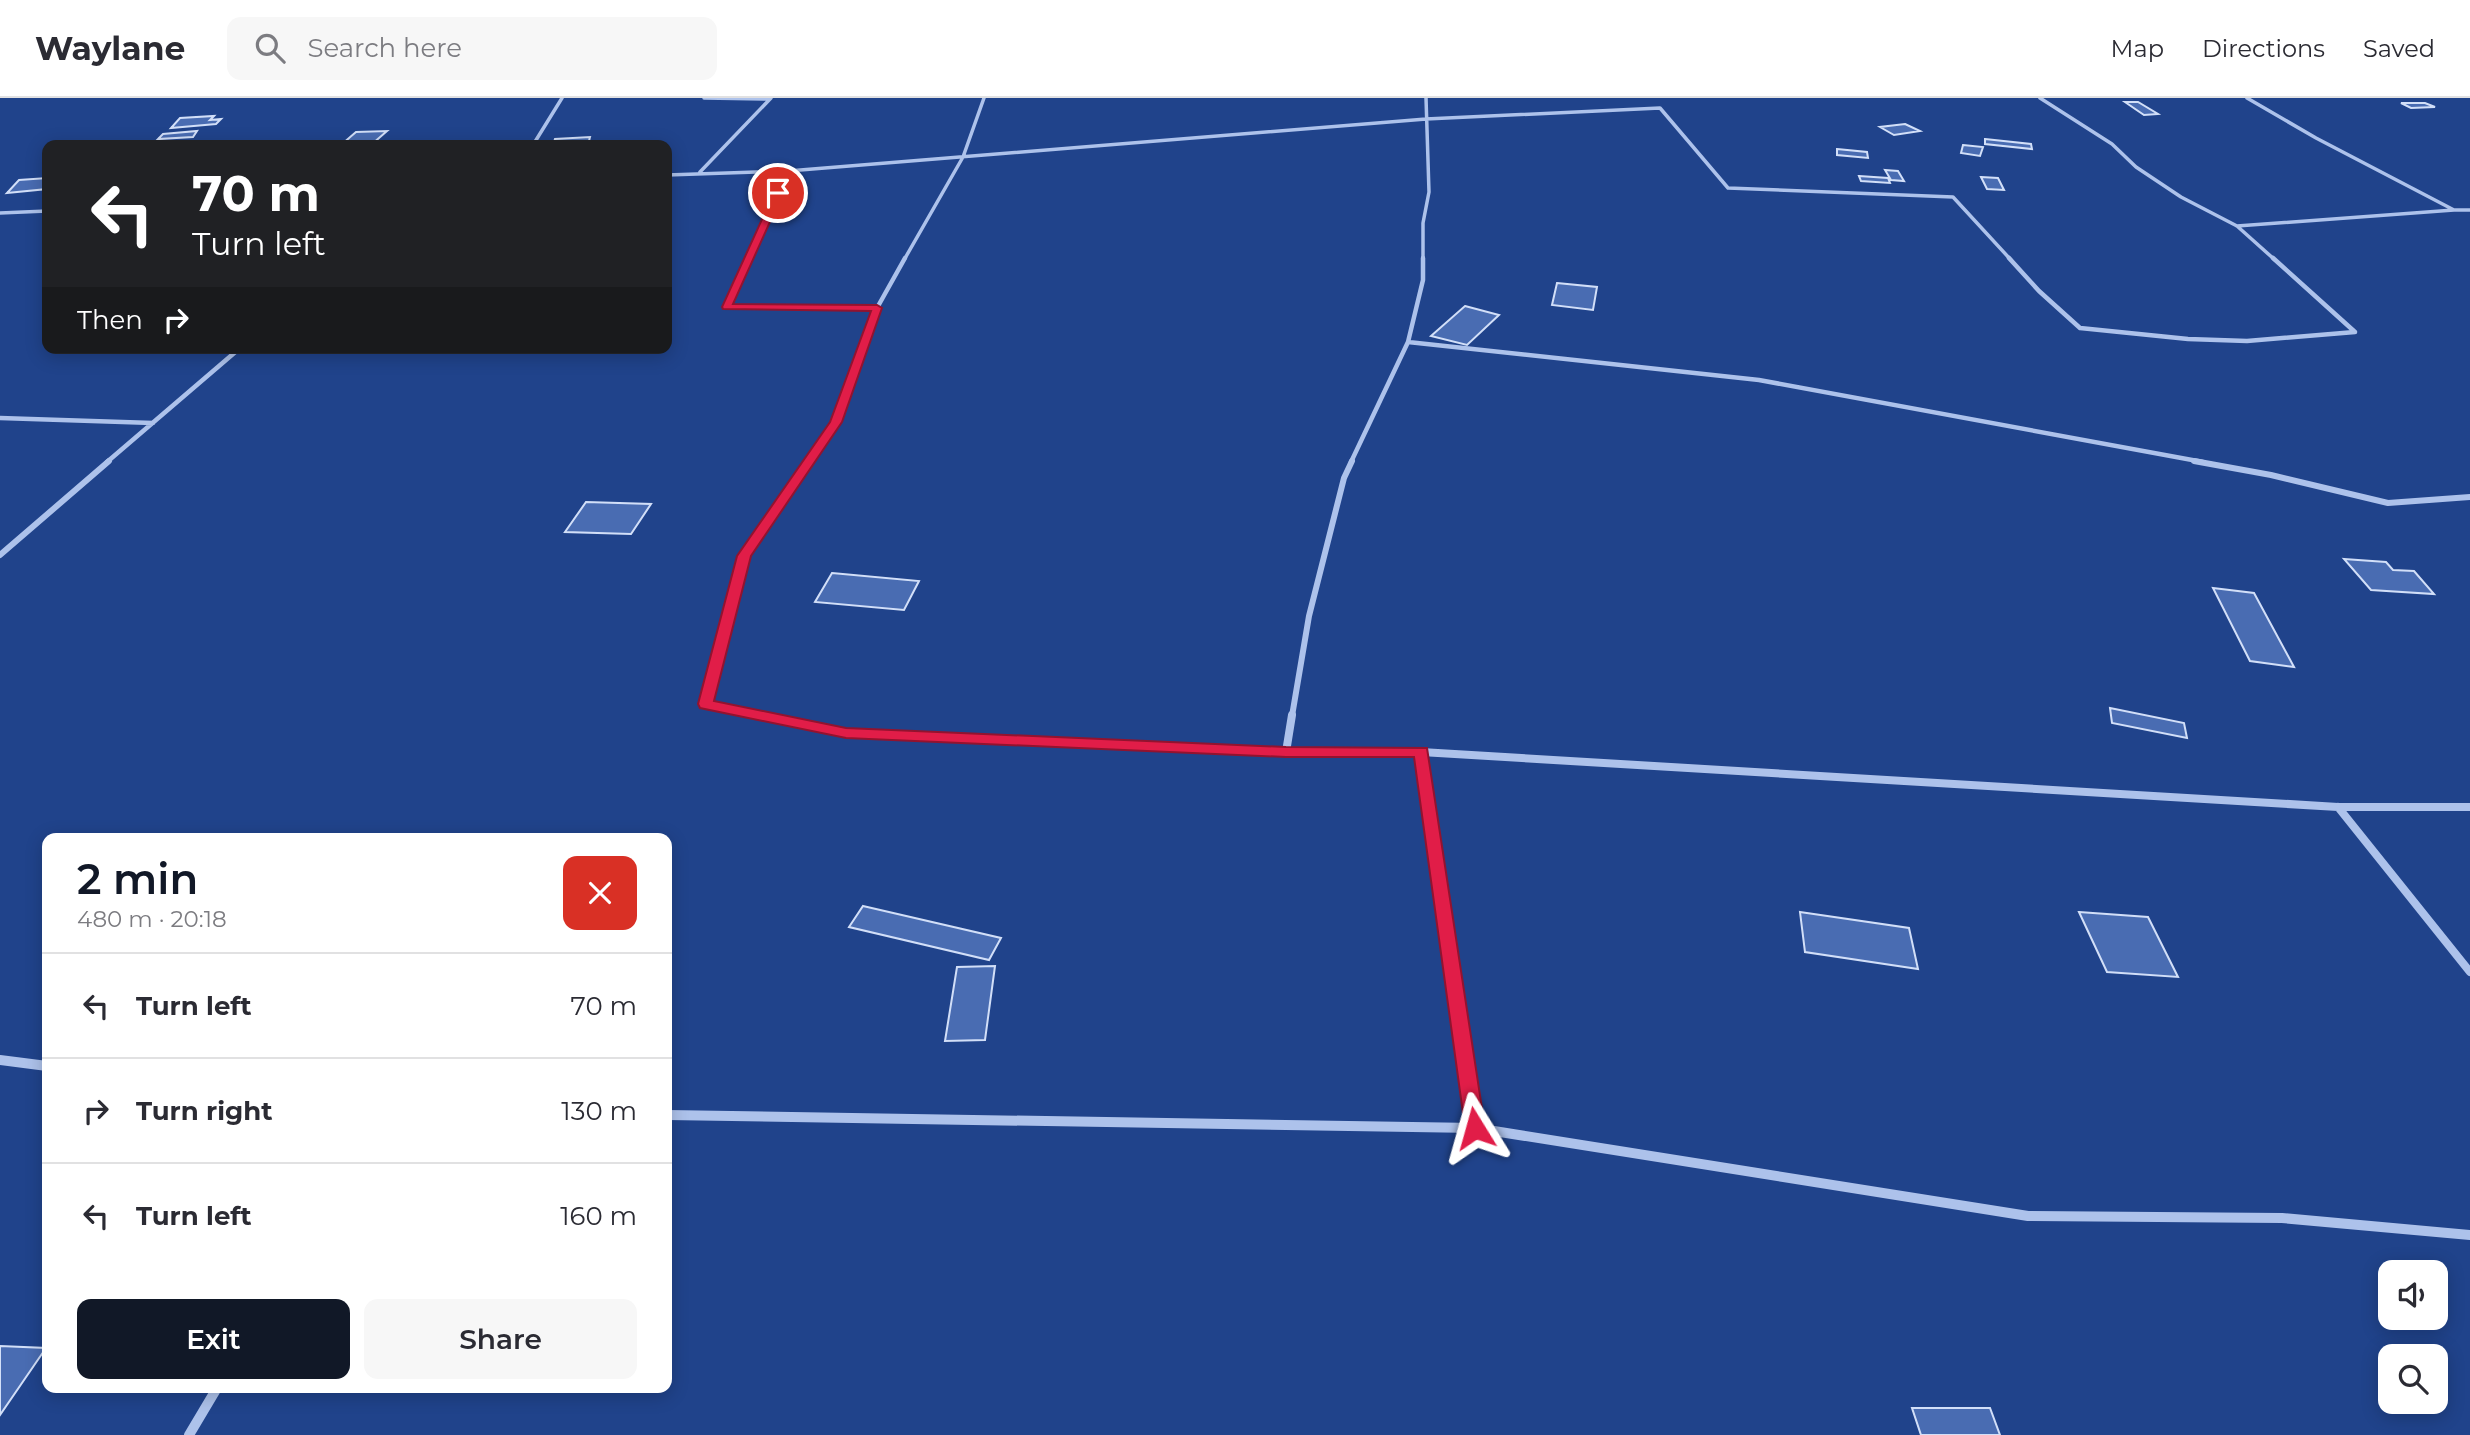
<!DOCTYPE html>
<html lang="en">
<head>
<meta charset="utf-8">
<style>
	:root { --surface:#fff; --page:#f7f7f7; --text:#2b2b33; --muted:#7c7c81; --line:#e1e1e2; --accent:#111827 }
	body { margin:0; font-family:Montserrat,sans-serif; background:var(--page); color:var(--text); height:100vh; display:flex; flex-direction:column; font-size:26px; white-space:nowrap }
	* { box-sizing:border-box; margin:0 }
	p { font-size:23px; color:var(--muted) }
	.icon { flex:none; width:38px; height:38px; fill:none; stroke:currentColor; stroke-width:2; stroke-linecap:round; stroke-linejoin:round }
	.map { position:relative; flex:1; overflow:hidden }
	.details { position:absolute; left:42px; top:735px; width:630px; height:560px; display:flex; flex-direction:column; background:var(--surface); border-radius:14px; box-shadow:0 4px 18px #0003 }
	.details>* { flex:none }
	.guide { position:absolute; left:42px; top:42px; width:630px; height:214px; border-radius:14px; box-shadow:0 4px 18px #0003; background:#202124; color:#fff; overflow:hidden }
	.controls { position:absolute; left:2378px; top:1162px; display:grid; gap:14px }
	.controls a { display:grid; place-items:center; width:70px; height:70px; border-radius:14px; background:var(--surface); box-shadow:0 4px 18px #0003; font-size:35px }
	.pin { position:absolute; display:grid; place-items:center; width:60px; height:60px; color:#fff; margin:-30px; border:4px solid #fff; border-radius:50%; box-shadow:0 2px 7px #0007 }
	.me { position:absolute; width:77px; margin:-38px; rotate:352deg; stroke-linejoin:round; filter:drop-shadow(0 0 5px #0008) }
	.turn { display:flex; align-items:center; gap:24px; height:147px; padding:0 35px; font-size:32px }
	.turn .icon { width:91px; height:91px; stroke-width:2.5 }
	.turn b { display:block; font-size:49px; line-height:60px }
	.then { display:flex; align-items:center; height:66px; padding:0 35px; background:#0003; gap:14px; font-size:26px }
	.round { display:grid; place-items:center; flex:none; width:74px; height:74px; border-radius:14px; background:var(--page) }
	.overview { display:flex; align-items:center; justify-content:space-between; height:119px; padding:0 35px }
	h1 { font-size:42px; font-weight:600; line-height:52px; color:var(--accent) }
	.cta { display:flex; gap:14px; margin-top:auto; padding:14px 35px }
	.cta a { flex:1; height:80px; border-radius:14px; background:var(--accent); color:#fff; font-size:28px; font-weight:600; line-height:80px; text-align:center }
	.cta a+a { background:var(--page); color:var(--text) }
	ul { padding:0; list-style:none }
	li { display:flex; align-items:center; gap:21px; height:105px; padding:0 35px; border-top:2px solid var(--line) }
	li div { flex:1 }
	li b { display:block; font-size:26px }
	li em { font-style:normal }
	header { display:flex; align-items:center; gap:42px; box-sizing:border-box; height:98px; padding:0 35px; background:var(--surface); border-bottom:2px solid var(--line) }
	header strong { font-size:33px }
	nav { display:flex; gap:38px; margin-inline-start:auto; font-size:24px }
	.search { width:490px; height:63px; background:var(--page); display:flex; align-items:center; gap:18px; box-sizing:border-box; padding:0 24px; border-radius:14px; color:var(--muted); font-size:26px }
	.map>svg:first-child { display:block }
	.building { fill:#496cb2; stroke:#d2dff8; stroke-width:2 }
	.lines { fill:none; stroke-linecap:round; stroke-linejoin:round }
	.minor-far4 { stroke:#adc2eb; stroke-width:3.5 }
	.minor-far3 { stroke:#adc2eb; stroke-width:4.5 }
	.minor-far2 { stroke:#adc2eb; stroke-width:6 }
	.minor-far1 { stroke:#adc2eb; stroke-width:8 }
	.minor { stroke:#adc2eb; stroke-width:10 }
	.route { fill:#e11d48; stroke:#92132f; stroke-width:2 }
</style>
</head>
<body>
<header>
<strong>Waylane</strong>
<div class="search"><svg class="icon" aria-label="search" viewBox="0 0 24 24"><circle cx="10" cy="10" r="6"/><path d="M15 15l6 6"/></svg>Search here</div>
<nav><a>Map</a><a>Directions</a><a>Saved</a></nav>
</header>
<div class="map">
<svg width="2470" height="1337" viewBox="0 0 2470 1337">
	<rect width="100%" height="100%" fill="#20438b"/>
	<path class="building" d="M 2125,4 L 2138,4 L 2158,16 L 2144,17 Z
		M 2401,5 L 2425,5 L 2435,9 L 2411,10 Z
		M 214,18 L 210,22 L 221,21 L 216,26 L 171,30 L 180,20 Z
		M 1905,26 L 1920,33 L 1894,37 L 1880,29 Z
		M 197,33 L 193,39 L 158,41 L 163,36 Z
		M 387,33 L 371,47 L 341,47 L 356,34 Z
		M 590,39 L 588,47 L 553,47 L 555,41 Z
		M 1985,41 L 2031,46 L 2032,51 L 1985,46 Z
		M 1963,47 L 1983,49 L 1980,58 L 1961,55 Z
		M 1837,51 L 1867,54 L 1868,60 L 1837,57 Z
		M 1885,72 L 1898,73 L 1904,83 L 1891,82 Z
		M 1859,78 L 1888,80 L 1890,85 L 1861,83 Z
		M 1981,79 L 1998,80 L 2004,92 L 1987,91 Z
		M 47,80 L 47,91 L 7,95 L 19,82 Z
		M 1557,185 L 1597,189 L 1593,212 L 1552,207 Z
		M 1465,208 L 1499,217 L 1467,247 L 1431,238 Z
		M 586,404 L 651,406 L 631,436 L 565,434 Z
		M 2344,461 L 2386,464 L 2393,472 L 2414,473 L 2434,496 L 2371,492 Z
		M 832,475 L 919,483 L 904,512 L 815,504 Z
		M 2213,490 L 2254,495 L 2294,569 L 2250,563 Z
		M 2110,610 L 2184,625 L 2187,640 L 2112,625 Z
		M 863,808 L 1001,840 L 989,862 L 849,829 Z
		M 1800,814 L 1909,830 L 1918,871 L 1805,854 Z
		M 2079,814 L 2148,819 L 2178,879 L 2107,874 Z
		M 995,868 L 985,942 L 945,943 L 957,869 Z
		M 0,1248 L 46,1250 L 0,1317 Z
		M 1912,1310 L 1990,1310 L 2000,1337 L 1921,1337 Z"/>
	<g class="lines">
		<path class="minor-far4" d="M 704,0 L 770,1
			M 2040,0 L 2112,46 L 2136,69 L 2181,99 L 2237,128 L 2275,162
			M 533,47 L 562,0
			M 700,74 L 771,0
			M 667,77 L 788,73 L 1426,21 L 1660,10 L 1728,90 L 1953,99 L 2011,162
			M 2454,112 L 2470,112
			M 0,115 L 47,113
			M 2237,128 L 2454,112 L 2316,40 L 2247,0
			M 748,162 L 788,73
			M 904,162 L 963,59 L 984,0
			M 1423,162 L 1423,125 L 1429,94 L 1426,0"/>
		<path class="minor-far3" d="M 749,160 L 727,209 L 877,210
			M 2009,160 L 2039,193 L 2080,230 L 2188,241 L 2247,243 L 2355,234 L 2273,160
			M 1408,244 L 1423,182 L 1423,160
			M 0,320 L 153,325
			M 107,364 L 240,250
			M 808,364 L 836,324 L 877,210 L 905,160
			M 1351,364 L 1408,244 L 1759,282 L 2203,364"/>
		<path class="minor-far2" d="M 2194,363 L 2271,377 L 2388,405 L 2470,399
			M 0,457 L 109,363
			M 766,618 L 705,606 L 744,458 L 809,363
			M 1292,618 L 1309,518 L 1344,380 L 1352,363"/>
		<path class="minor-far1" d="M 757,617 L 846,635 L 1286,654 L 1292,617
			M 1286,654 L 1421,654 L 2338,709 L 2470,709
			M 1421,654 L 1462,937
			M 2338,709 L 2470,874"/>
		<path class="minor" d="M 1461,936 L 1475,1030
			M 0,962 L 47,968
			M 667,1017 L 1475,1030 L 2028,1118 L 2282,1120 L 2470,1137
			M 189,1337 L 217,1290"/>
	</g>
	<path class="route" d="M 778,93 L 783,95 L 733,206 L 877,207 L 882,210 L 842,324 L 751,458 L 714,603 L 846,630 L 1286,649 L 1427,650 L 1485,1030 L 1482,1036 L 1475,1039 L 1468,1036 L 1465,1030 L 1414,659 L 1286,659 L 846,640 L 700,610 L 698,606 L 737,458 L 830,324 L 871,213 L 723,211 L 722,209 L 774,95 Z"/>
</svg>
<div class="controls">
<a><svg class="icon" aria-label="sound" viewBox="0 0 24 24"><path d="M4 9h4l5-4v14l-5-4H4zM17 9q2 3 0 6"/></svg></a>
<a><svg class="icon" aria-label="search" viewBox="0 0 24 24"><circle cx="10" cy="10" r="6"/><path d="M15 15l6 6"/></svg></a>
</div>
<div class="pin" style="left:778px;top:95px;background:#d93025"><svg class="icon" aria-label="arrive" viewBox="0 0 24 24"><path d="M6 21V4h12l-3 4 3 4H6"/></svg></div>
<svg class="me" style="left:1475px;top:1030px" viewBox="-20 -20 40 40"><path d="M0-17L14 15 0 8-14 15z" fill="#e11d48" stroke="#fff" stroke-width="4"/></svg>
<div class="guide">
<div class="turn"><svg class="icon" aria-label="left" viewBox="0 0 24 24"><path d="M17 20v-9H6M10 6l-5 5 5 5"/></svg><div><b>70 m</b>Turn left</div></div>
<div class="then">Then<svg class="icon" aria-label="right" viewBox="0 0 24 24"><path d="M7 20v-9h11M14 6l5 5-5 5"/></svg></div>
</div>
<section class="details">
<div class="overview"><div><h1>2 min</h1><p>480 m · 20:18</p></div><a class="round" style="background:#d93025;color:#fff"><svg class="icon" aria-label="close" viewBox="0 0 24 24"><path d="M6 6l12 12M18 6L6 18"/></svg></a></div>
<ul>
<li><svg class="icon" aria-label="left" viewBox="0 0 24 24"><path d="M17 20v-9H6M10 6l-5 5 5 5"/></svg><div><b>Turn left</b></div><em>70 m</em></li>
<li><svg class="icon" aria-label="right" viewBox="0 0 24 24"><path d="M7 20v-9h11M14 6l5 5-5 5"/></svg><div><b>Turn right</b></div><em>130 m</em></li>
<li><svg class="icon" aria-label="left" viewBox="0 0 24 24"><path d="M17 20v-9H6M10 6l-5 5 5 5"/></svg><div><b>Turn left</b></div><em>160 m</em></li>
</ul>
<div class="cta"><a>Exit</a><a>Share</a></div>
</section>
</div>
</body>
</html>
